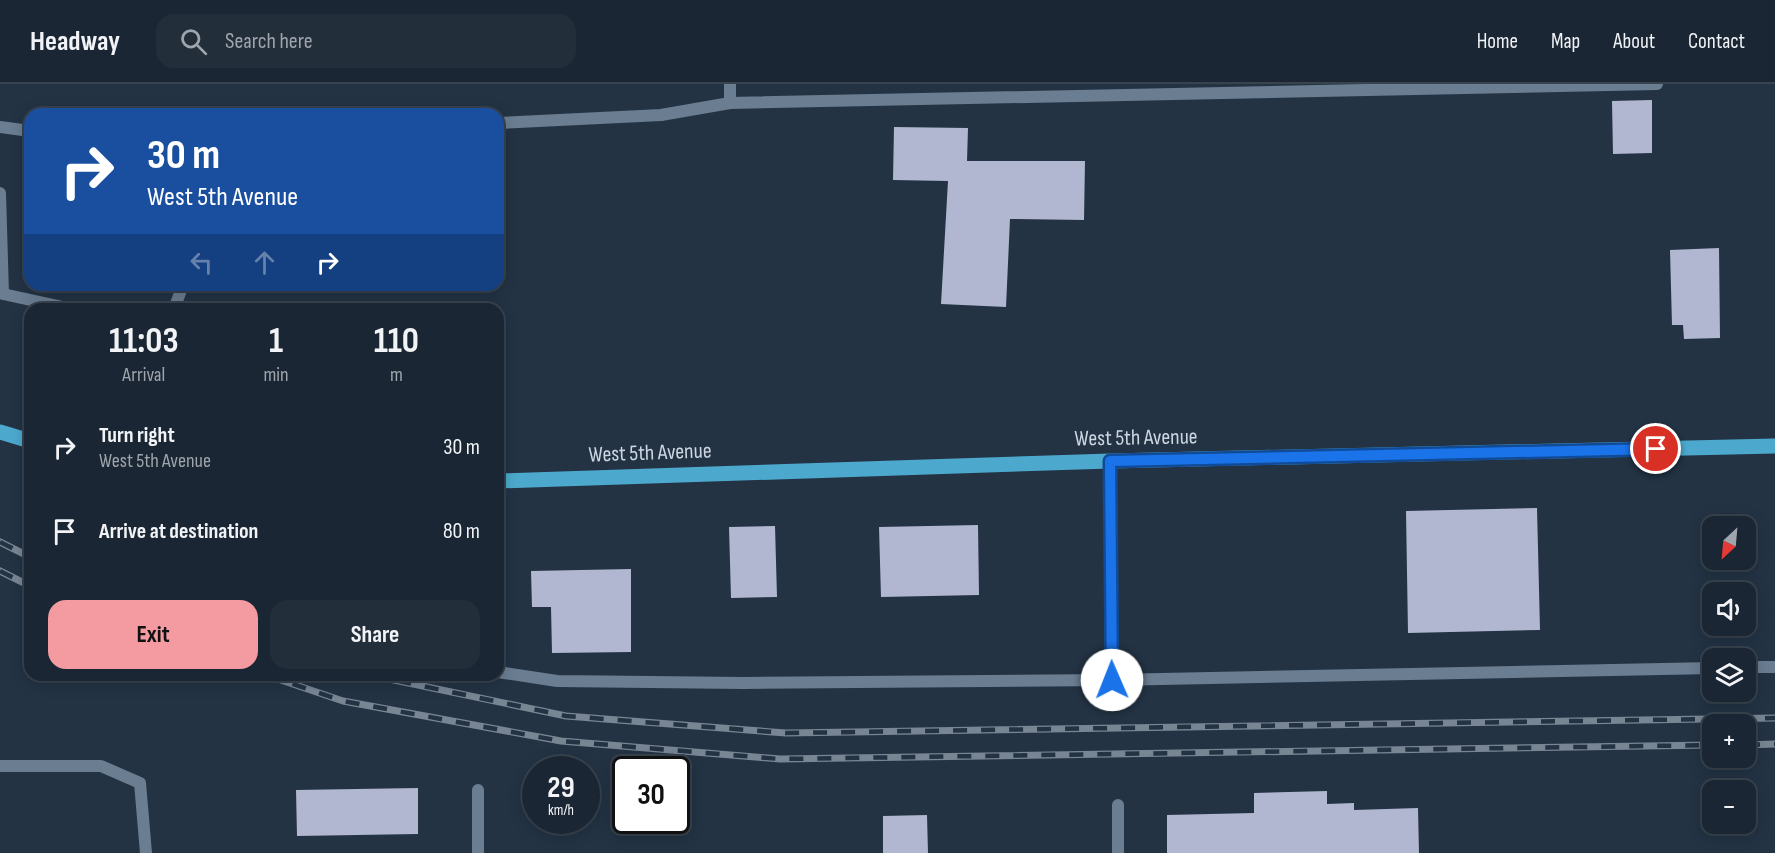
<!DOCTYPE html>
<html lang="en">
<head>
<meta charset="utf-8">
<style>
	:root { --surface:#1a2633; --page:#232e3b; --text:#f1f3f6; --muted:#9fa5ac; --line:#38434e; --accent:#f49aa1 }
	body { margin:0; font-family:"Sofia Sans Condensed",sans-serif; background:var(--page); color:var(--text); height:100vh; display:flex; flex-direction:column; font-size:22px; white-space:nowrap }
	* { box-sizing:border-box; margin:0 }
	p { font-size:20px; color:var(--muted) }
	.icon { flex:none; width:33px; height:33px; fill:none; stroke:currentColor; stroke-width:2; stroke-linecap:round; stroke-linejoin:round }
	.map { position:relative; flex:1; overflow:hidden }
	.side { position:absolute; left:24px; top:219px; width:480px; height:378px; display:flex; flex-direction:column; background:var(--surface); border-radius:18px; box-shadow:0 3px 15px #0003,0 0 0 2px var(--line) }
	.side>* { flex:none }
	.hud { position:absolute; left:24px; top:24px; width:480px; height:183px; border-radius:18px; box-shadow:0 3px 15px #0003,0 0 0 2px var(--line); background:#1a4fa0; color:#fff; overflow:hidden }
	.needle { width:39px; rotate:206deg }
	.buttons { position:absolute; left:1702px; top:432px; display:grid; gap:12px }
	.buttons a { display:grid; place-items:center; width:54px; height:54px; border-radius:12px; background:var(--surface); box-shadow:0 3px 15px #0003,0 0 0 2px var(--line); font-size:30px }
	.speed { position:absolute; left:522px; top:672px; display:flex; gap:12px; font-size:30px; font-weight:700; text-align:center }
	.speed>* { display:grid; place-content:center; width:78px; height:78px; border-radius:50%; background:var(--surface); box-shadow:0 3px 15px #0003,0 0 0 2px var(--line); line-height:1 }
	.speed small { font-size:15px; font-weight:400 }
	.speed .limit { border:3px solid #111; border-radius:9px; background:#fff; color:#111 }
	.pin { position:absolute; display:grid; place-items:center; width:51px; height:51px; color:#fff; margin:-26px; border:3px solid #fff; border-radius:50%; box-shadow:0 2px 6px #0007 }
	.me { position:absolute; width:66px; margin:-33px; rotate:359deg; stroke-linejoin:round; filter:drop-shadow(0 0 4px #0008) }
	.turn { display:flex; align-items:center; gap:21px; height:126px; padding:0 24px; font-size:27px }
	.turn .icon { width:78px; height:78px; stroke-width:2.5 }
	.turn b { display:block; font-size:42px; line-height:51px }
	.lanes { display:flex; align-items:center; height:57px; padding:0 24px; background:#0003; justify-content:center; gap:30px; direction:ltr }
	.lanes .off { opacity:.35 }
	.eta { display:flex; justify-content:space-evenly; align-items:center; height:102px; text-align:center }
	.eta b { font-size:36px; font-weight:700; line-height:42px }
	.button { display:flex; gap:12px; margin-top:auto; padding:12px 24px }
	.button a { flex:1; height:69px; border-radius:18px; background:var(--accent); color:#111; font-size:24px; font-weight:700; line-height:69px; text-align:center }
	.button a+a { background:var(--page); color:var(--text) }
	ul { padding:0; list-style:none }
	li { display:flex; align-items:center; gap:18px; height:84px; padding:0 24px }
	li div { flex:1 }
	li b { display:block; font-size:22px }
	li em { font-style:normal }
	header { display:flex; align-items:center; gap:36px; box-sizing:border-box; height:84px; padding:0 30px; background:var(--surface); border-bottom:2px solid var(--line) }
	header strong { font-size:28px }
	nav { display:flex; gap:33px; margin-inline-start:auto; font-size:21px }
	.search { width:420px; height:54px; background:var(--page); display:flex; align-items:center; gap:15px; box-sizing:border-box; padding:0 21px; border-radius:18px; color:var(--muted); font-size:22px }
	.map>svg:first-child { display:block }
	.building { fill:#b1b7d1 }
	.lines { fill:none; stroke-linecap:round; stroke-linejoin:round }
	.service { stroke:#6a7d91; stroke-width:12 }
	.minor { stroke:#6a7d91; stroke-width:12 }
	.primary { stroke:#4ca9cd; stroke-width:15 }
	.rail-casing { stroke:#788593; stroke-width:7 }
	.rail { stroke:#233344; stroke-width:4.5; stroke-dasharray:14; stroke-linecap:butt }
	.route-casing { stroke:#114b97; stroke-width:15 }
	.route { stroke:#1a73e8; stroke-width:10 }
	.labels { text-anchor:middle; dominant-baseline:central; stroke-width:6; stroke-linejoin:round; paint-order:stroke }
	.street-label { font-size:22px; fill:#cdd7e2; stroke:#233344 }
</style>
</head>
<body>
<header>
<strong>Headway</strong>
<div class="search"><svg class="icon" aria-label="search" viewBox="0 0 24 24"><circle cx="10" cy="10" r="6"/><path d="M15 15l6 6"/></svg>Search here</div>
<nav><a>Home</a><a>Map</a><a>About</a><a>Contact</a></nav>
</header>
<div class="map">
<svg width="1775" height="769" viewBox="0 0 1775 769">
	<rect width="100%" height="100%" fill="#233344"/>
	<path class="building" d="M 1652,16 L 1652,69 L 1613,70 L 1612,17 Z
		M 894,43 L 968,44 L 967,77 L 1085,77 L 1084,136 L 1010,135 L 1006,223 L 941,220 L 948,97 L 893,96 Z
		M 1719,164 L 1720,254 L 1684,255 L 1683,241 L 1672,241 L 1670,166 Z
		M 1537,424 L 1540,546 L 1408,549 L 1406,427 Z
		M 978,441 L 979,511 L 881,513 L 879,443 Z
		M 775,442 L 777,513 L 731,514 L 729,443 Z
		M 631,485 L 631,568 L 552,569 L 551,523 L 532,523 L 531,487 Z
		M 418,704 L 418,750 L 297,752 L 296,706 Z
		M 1327,707 L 1327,720 L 1354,719 L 1354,726 L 1418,724 L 1419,769 L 1167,769 L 1167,731 L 1254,729 L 1254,709 Z
		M 927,731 L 928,769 L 883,769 L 883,732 Z"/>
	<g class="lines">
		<path class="service" d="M 0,43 L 30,47
			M 0,109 L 3,210 L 72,225
			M 174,225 L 183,201
			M 1746,583 L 1775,583
			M 498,588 L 557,597 L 743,599 L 1112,596 L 1713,584
			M 0,682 L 101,682 L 140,699 L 146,769"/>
		<path class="minor" d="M 730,19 L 730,0
			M 498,39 L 661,31 L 730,19 L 1657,0
			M 1110,377 L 1112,596
			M 478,706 L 478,769
			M 1118,721 L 1118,769"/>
		<path class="primary" d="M 0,348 L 30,357
			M 498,397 L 1110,377 L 1775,362"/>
		<defs>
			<path id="rail" d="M 0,458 L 30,473
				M 0,487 L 30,502
				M 266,591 L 343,617 L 561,657 L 780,675 L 1713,661
				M 370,591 L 566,632 L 786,649 L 1775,634
				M 1746,661 L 1775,660"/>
		</defs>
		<use href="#rail" class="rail-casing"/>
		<use href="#rail" class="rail"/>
	</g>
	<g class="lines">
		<defs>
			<path id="route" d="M 1112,596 L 1110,377 L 1656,365"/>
		</defs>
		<use href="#route" class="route-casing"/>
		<use href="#route" class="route"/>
	</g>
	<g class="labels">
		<g class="street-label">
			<text transform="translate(1136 354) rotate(-1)">West 5th Avenue</text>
			<text transform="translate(650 369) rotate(-2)">West 5th Avenue</text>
		</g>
	</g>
</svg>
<div class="buttons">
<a><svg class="needle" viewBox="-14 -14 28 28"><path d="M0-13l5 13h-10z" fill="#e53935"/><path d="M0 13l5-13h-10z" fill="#9fa5ac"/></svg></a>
<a><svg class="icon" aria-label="sound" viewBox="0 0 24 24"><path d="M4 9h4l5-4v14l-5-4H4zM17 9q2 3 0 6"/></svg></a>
<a><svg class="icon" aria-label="layers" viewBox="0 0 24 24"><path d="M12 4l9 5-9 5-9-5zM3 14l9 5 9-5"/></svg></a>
<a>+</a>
<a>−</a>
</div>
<div class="speed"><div>29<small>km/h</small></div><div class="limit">30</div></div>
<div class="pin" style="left:1656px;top:365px;background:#d93025"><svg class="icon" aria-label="arrive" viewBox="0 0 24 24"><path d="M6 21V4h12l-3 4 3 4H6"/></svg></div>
<svg class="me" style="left:1112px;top:596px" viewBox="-20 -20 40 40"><circle r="19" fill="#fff"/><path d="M0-13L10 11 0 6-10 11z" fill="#1a73e8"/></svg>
<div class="hud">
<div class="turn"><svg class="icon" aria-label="right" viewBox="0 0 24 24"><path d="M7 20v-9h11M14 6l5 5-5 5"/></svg><div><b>30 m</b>West 5th Avenue</div></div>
<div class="lanes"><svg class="icon off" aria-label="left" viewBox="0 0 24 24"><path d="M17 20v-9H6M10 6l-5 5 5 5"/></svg><svg class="icon off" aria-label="ahead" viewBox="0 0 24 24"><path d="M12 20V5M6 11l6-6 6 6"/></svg><svg class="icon" aria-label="right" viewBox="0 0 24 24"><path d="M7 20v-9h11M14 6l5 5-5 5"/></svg></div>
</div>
<section class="side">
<div class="eta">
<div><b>11:03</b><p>Arrival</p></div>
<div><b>1</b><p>min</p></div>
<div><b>110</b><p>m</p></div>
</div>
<ul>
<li><svg class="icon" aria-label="right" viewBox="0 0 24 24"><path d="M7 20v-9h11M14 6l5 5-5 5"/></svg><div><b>Turn right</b><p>West 5th Avenue</p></div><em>30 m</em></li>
<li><svg class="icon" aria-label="arrive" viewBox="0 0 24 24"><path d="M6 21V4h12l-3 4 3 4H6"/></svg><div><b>Arrive at destination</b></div><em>80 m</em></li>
</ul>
<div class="button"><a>Exit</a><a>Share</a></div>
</section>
</div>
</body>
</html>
